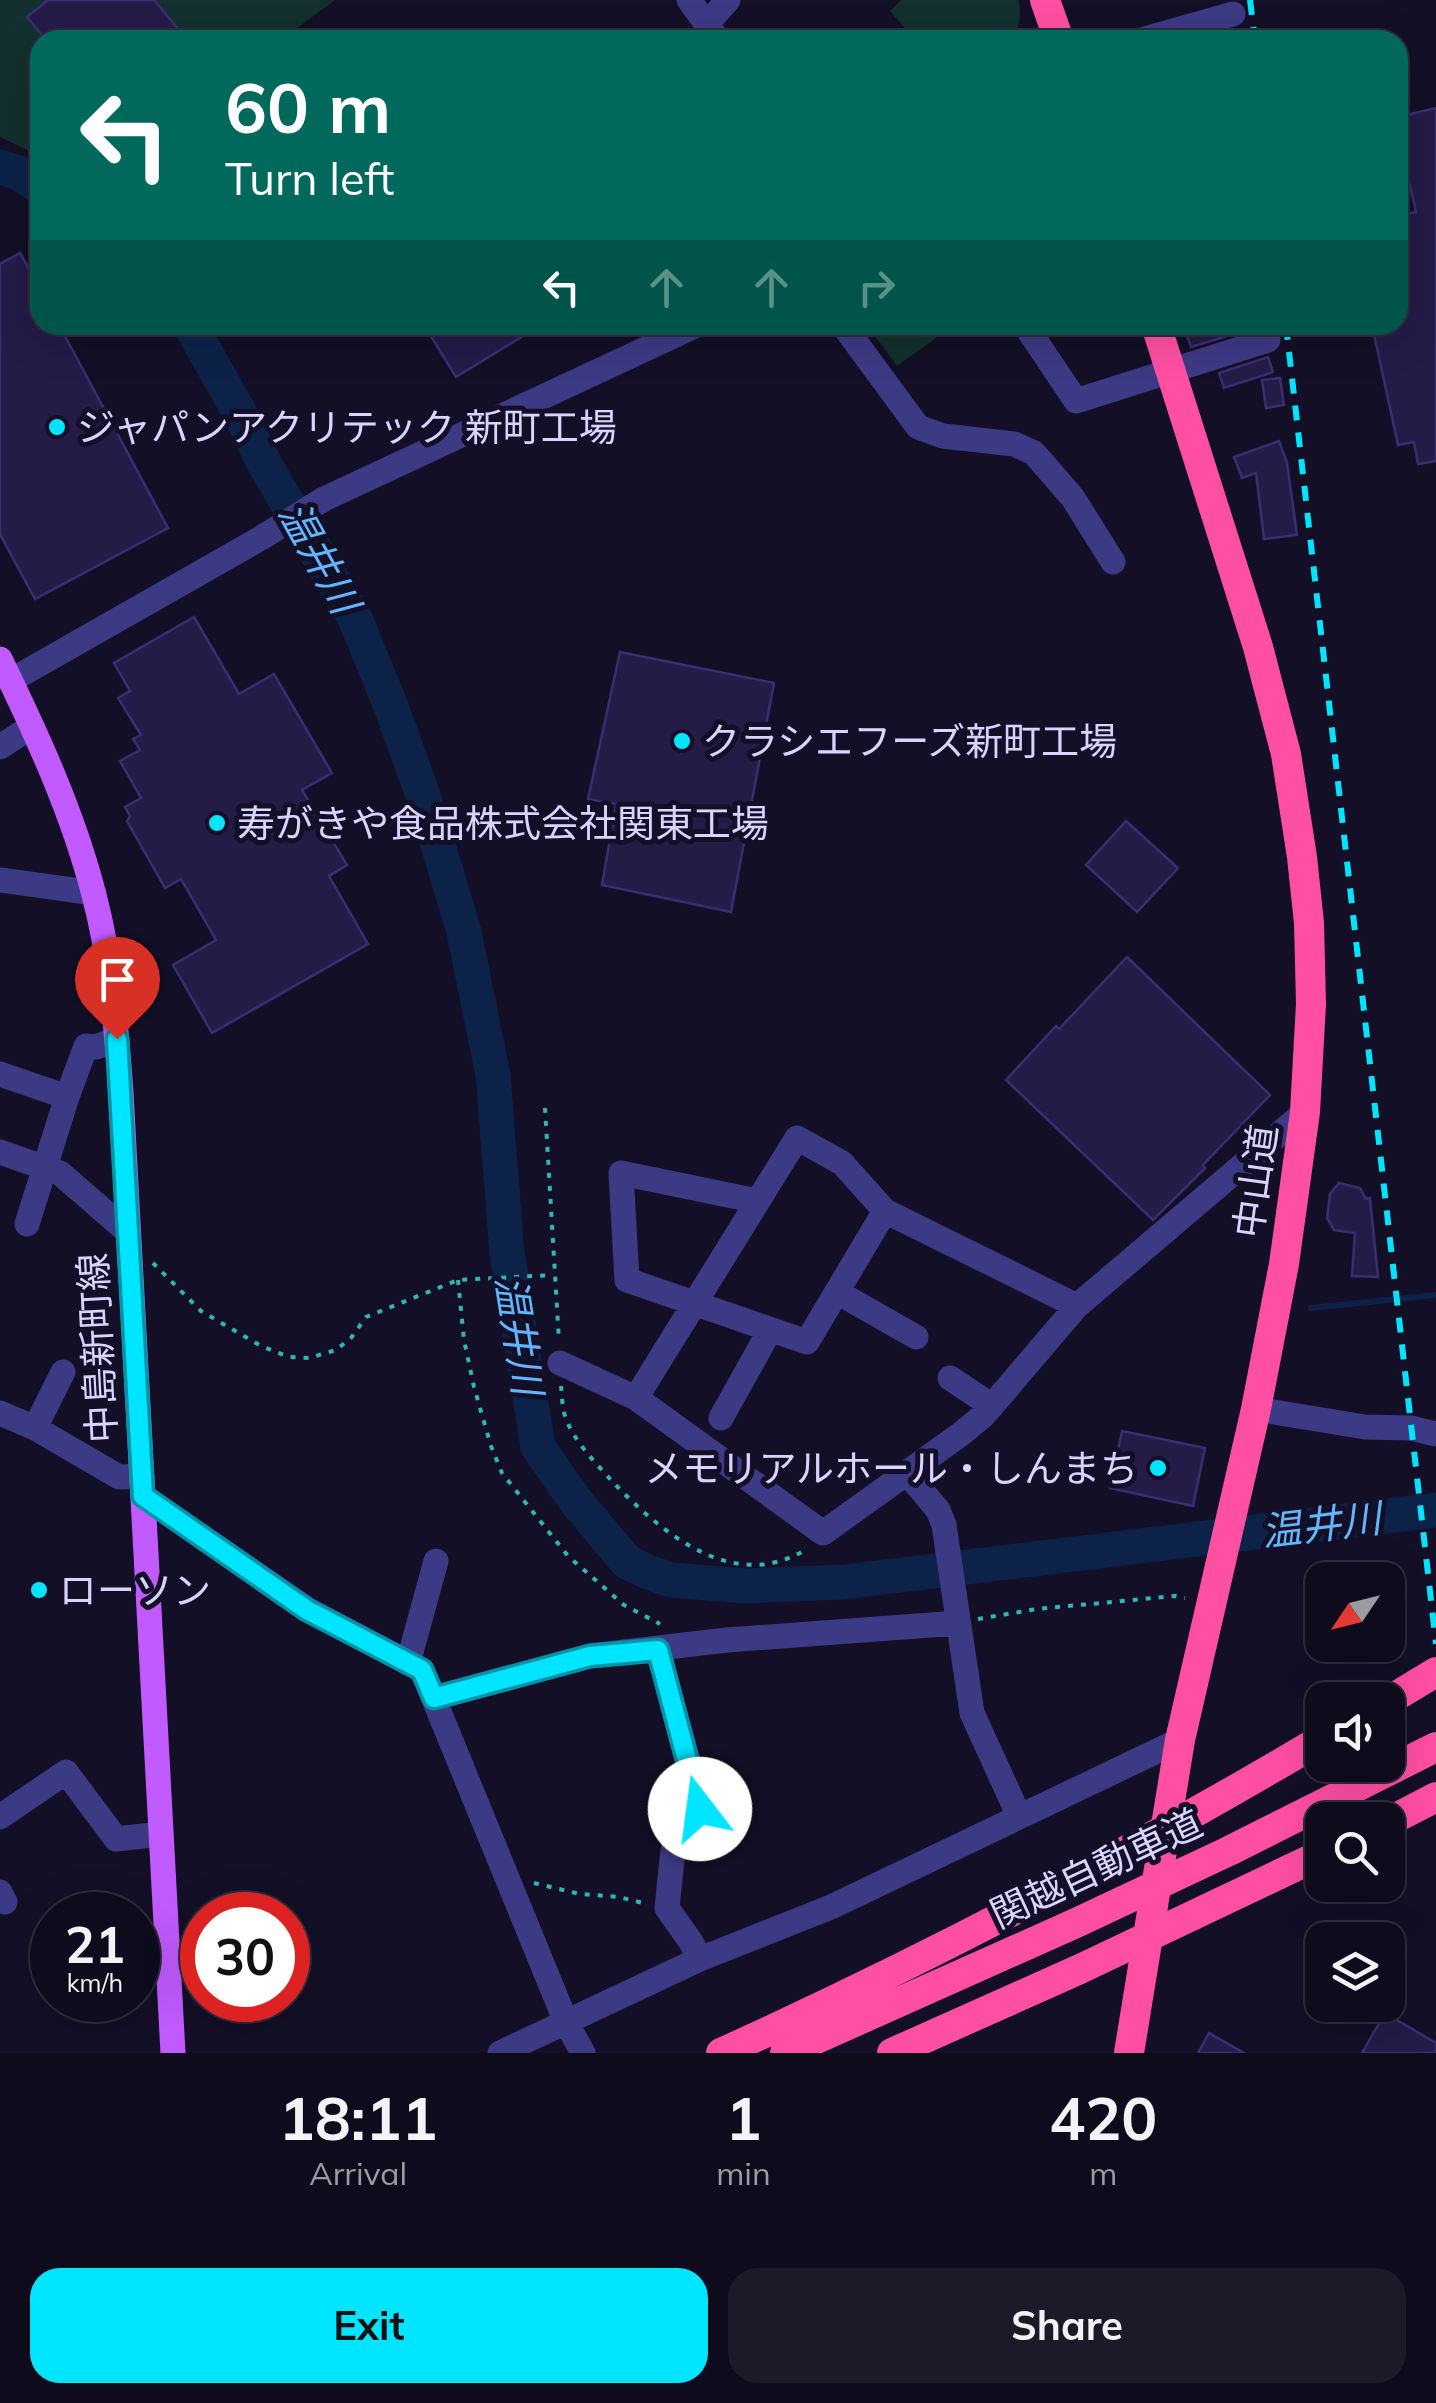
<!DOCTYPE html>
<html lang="en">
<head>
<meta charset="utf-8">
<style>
	:root { --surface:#0e0b1c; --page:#1c1929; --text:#f1f3f6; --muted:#9b9ba3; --line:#2e2b3b; --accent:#00e5ff }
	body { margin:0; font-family:Mulish,"Noto Sans JP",sans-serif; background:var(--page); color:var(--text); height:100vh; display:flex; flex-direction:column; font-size:38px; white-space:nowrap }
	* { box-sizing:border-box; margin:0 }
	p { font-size:32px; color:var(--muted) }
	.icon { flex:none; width:55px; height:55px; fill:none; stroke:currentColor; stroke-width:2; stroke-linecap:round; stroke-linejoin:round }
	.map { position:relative; height:2053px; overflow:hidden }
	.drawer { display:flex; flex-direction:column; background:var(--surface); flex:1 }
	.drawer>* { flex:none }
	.top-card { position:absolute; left:30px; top:30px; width:1378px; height:305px; border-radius:30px; box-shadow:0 10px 40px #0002,0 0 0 2px var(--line); background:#00695c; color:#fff; overflow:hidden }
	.needle { width:65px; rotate:235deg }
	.controls { position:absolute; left:1305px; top:1562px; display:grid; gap:20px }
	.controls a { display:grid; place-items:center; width:100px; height:100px; border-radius:20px; background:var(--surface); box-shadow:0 10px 40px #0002,0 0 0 2px var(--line); font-size:50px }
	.speed { position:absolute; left:30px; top:1892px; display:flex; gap:20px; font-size:50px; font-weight:700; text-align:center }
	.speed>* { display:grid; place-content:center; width:130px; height:130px; border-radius:50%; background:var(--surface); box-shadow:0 10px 40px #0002,0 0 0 2px var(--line); line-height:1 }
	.speed small { font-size:25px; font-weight:400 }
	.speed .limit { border:15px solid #d22; background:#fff; color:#111 }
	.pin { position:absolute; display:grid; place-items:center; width:85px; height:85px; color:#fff; margin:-102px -42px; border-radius:50% 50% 50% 0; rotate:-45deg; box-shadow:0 0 10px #0007 }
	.pin .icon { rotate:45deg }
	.me { position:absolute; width:110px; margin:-55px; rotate:345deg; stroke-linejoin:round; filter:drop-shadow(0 0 8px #0008) }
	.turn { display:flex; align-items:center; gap:35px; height:210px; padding:0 30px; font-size:45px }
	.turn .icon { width:130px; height:130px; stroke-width:2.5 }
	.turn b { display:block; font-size:70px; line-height:85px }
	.lanes { display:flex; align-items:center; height:95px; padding:0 30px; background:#0003; justify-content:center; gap:50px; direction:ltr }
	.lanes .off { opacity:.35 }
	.eta { display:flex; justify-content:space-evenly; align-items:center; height:170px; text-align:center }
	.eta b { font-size:60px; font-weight:700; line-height:70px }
	.cta { display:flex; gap:20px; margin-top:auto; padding:20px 30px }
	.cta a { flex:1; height:115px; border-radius:30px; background:var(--accent); color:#111; font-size:40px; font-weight:700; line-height:115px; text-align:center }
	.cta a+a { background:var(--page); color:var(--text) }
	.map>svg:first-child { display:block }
	.green { fill:#12302f }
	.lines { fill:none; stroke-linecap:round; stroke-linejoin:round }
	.stream { stroke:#0c2248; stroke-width:6 }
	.river { stroke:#0c2248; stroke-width:35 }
	.building { fill:#241b47; stroke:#3b2d73; stroke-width:2.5 }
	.path { stroke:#2fb8b0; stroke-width:4; stroke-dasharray:5 8; stroke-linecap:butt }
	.minor { stroke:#3d3a85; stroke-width:25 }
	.major { stroke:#c25bff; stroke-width:25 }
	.highway { stroke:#ff4fa3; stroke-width:30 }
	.rail { stroke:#00e5ff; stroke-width:6; stroke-dasharray:15 12; stroke-linecap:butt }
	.route-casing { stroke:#0095a6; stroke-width:25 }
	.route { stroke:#00e5ff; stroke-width:18 }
	.poi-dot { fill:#00e5ff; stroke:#130f26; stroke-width:4 }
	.labels { text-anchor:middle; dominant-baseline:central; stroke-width:10; stroke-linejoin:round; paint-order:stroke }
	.poi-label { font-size:38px; fill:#d9d4ff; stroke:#130f26; text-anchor:start }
	.street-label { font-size:38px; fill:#d9d4ff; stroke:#130f26 }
	.water-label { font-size:40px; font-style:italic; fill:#62b6ff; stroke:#130f26 }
</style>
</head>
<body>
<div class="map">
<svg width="1436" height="2053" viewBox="0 0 1436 2053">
	<rect width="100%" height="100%" fill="#130f26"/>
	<path class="green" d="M 0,0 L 335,0 L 281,40 L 40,40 L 40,156 L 0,137 Z
		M 901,0 L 1018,0 C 1022,12 1020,30 1010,40 L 903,40 L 910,34 L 890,11 Z
		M 867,325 L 954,325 L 897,366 Z"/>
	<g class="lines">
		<path class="stream" d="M 1311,1308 L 1436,1295"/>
		<path class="river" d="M 0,167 L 19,173 L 40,187
			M 190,325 L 237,408 L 265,465 L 354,616 L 390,704 L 424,798 L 464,932 L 493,1075 L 507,1253 L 538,1447 L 575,1500 L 627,1562 L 648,1572 L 671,1580 L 746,1586 L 844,1582 L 1436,1510"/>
	</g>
	<path class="building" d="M 48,0 L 154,0 L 187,40 L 46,40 L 27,17 Z
		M 1436,108 L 1436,461 L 1418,464 L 1414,442 L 1398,445 L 1372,325 L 1398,325 L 1398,216 L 1416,212 L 1398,133 L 1398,117 Z
		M 20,253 L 40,289 L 40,325 L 59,325 L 168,528 L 35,599 L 0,534 L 0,264 Z
		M 424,325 L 541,325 L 456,377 Z
		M 1183,325 L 1250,325 L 1250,329 L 1191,347 Z
		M 1268,357 L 1273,372 L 1224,388 L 1219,373 Z
		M 1280,378 L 1284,405 L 1266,408 L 1262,380 Z
		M 1279,441 L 1287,463 L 1297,535 L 1264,539 L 1256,473 L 1242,478 L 1234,457 Z
		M 194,617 L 239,694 L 274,674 L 332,773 L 302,790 L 347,865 L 329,876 L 368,944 L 212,1033 L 173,965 L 216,940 L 181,879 L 165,888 L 127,821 L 130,816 L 125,807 L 141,798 L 120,761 L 140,750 L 133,739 L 141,735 L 118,698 L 130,691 L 114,663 Z
		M 620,652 L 774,683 L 731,912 L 602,885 L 616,804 L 588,799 Z
		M 1126,821 L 1178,868 L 1137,912 L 1086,865 Z
		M 1127,957 L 1270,1095 L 1203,1165 L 1205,1168 L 1153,1220 L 1006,1080 L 1056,1026 L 1059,1029 Z
		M 1339,1183 L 1360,1188 L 1366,1199 L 1370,1198 L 1378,1277 L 1352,1276 L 1355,1233 L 1334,1230 L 1327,1218 L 1330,1194 Z
		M 1122,1431 L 1205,1448 L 1193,1506 L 1110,1488 Z
		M 1385,2013 L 1436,2043 L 1436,2053 L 1362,2053 Z
		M 1209,2033 L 1244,2053 L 1198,2053 Z"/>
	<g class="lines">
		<path class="path" d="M 545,1108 L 559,1341
			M 153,1263 L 201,1311 L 261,1346 L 289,1357 L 309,1358 L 336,1350 L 351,1338 L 366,1317 L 458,1280 L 553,1275
			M 458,1280 L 464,1340 L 474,1387 L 491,1446 L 502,1473 L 568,1556 L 624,1605 L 660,1624
			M 561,1386 C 562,1396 562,1407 565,1416 C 573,1440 594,1461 610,1479 C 659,1531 732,1594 805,1550
			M 978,1619 L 1037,1609 L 1175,1596 L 1185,1598
			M 534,1883 L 580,1894 L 619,1897 L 647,1904"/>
		<path class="minor" d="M 689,0 L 718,40
			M 706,25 L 728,0
			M 1141,40 L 1233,14
			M 843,325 L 918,427 L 943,436 L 1014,444 L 1034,453 L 1073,498 L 1113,562
			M 1025,325 L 1076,401 L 1268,340 L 1266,325
			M 10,681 L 261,538 L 324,499 L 697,325
			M 0,747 L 31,727
			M 0,880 L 94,893
			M 0,1074 L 67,1097
			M 0,1152 L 60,1173 L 128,1232
			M 757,1201 L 621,1173 L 627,1280 L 807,1342 L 885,1211
			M 27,1224 L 67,1097 L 86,1046 L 96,1047 L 117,1039
			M 837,1292 L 916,1337
			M 560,1363 L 636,1398 L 823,1533 L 961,1434 L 984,1415 L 1077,1306 L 1305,1112
			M 950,1378 L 992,1406
			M 636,1398 L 797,1138 L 842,1163 L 885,1211 L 1077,1306
			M 1256,1409 L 1365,1427 L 1411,1428 L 1436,1434
			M 0,1413 L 35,1428 L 119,1477 L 142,1476
			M 721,1418 L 770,1330
			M 35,1428 L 63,1372
			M 907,1473 L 938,1510 L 944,1525 L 972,1713 L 1019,1816
			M 143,1496 L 307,1609 L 422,1670 L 566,2022 L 583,2053
			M 658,1650 L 701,1809 L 685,1813 L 673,1850 L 667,1908 L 691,1942 L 700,1959
			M 408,1663 L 436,1561
			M 434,1698 L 590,1656 L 727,1640 L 958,1623
			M 0,1817 L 66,1772 L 116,1839 L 161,1834
			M 0,1892 L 5,1902
			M 500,2053 L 700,1959 L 831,1907 L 1180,1740"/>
		<path class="major" d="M 0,659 C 37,735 73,813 94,895 C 111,959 116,1026 121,1092 L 173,2053"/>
		<path class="highway" d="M 1045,0 L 1059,40
			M 1388,1701 L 1436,1672
			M 1388,1822 L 1436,1797
			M 721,2053 C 926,1960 1128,1854 1322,1739
			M 785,2053 L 1076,1923 L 1229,1851 L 1436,1747
			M 892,2053 L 1080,1969 L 1322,1854
			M 1129,2053 L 1180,1740 L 1256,1409 L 1284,1264 L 1305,1112 L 1311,1004 L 1309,923 L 1302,857 L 1286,754 L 1258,647 L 1156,325"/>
		<path class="rail" d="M 1250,0 L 1255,40
			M 1286,325 L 1436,1644"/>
	</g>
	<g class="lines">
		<defs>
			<path id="route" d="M 117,1039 L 143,1496 L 307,1610 L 422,1670 L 434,1698 L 590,1656 L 658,1650 L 700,1809"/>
		</defs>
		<use href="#route" class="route-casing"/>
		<use href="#route" class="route"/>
	</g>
	<g class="poi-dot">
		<circle cx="57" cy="427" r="10"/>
		<circle cx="682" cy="741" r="10"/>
		<circle cx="217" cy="823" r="10"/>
		<circle cx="1158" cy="1468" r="10"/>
		<circle cx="39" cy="1590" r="10"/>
	</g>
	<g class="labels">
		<g class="poi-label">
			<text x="77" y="427">ジャパンアクリテック 新町工場</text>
			<text x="702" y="741">クラシエフーズ新町工場</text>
			<text x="237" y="823">寿がきや食品株式会社関東工場</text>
			<text x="1138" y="1468" text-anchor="end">メモリアルホール・しんまち</text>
			<text x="59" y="1590">ローソン</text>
		</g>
		<g class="street-label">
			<text transform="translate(1255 1181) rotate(-82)">中山道</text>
			<text transform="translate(97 1348) rotate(-93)">中島新町線</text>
			<text transform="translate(1096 1868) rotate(-25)">関越自動車道</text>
		</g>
		<g class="water-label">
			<text transform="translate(320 557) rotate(61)">温井川</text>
			<text transform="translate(520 1335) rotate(81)">温井川</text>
			<text transform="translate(1321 1524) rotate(-7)">温井川</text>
		</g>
	</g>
</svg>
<div class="controls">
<a><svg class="needle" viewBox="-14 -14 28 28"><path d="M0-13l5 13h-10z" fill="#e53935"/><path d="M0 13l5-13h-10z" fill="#9b9ba3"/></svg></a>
<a><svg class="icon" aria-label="sound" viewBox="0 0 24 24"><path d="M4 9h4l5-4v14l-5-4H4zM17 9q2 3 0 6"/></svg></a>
<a><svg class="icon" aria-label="search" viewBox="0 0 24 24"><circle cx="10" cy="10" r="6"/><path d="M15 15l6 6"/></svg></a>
<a><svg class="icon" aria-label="layers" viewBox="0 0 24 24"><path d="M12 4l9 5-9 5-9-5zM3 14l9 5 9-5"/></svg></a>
</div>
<div class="speed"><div>21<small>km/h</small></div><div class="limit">30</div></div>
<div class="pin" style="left:117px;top:1039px;background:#d93025"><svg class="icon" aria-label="arrive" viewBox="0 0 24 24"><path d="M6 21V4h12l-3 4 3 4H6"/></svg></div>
<svg class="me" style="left:700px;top:1809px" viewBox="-20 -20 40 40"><circle r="19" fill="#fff"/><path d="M0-13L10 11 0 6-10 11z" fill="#00e5ff"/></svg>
<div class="top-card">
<div class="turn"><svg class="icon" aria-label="left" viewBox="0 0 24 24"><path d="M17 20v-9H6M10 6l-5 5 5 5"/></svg><div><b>60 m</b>Turn left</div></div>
<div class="lanes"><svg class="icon" aria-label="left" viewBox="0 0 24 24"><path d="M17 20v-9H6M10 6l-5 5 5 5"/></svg><svg class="icon off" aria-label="ahead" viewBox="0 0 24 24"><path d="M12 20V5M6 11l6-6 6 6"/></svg><svg class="icon off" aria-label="ahead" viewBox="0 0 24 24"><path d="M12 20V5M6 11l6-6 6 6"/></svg><svg class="icon off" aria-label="right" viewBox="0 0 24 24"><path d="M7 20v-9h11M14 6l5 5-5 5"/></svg></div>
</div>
</div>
<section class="drawer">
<div class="eta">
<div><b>18:11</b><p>Arrival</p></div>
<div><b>1</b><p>min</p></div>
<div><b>420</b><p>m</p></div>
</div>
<div class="cta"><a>Exit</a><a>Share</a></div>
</section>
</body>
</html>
